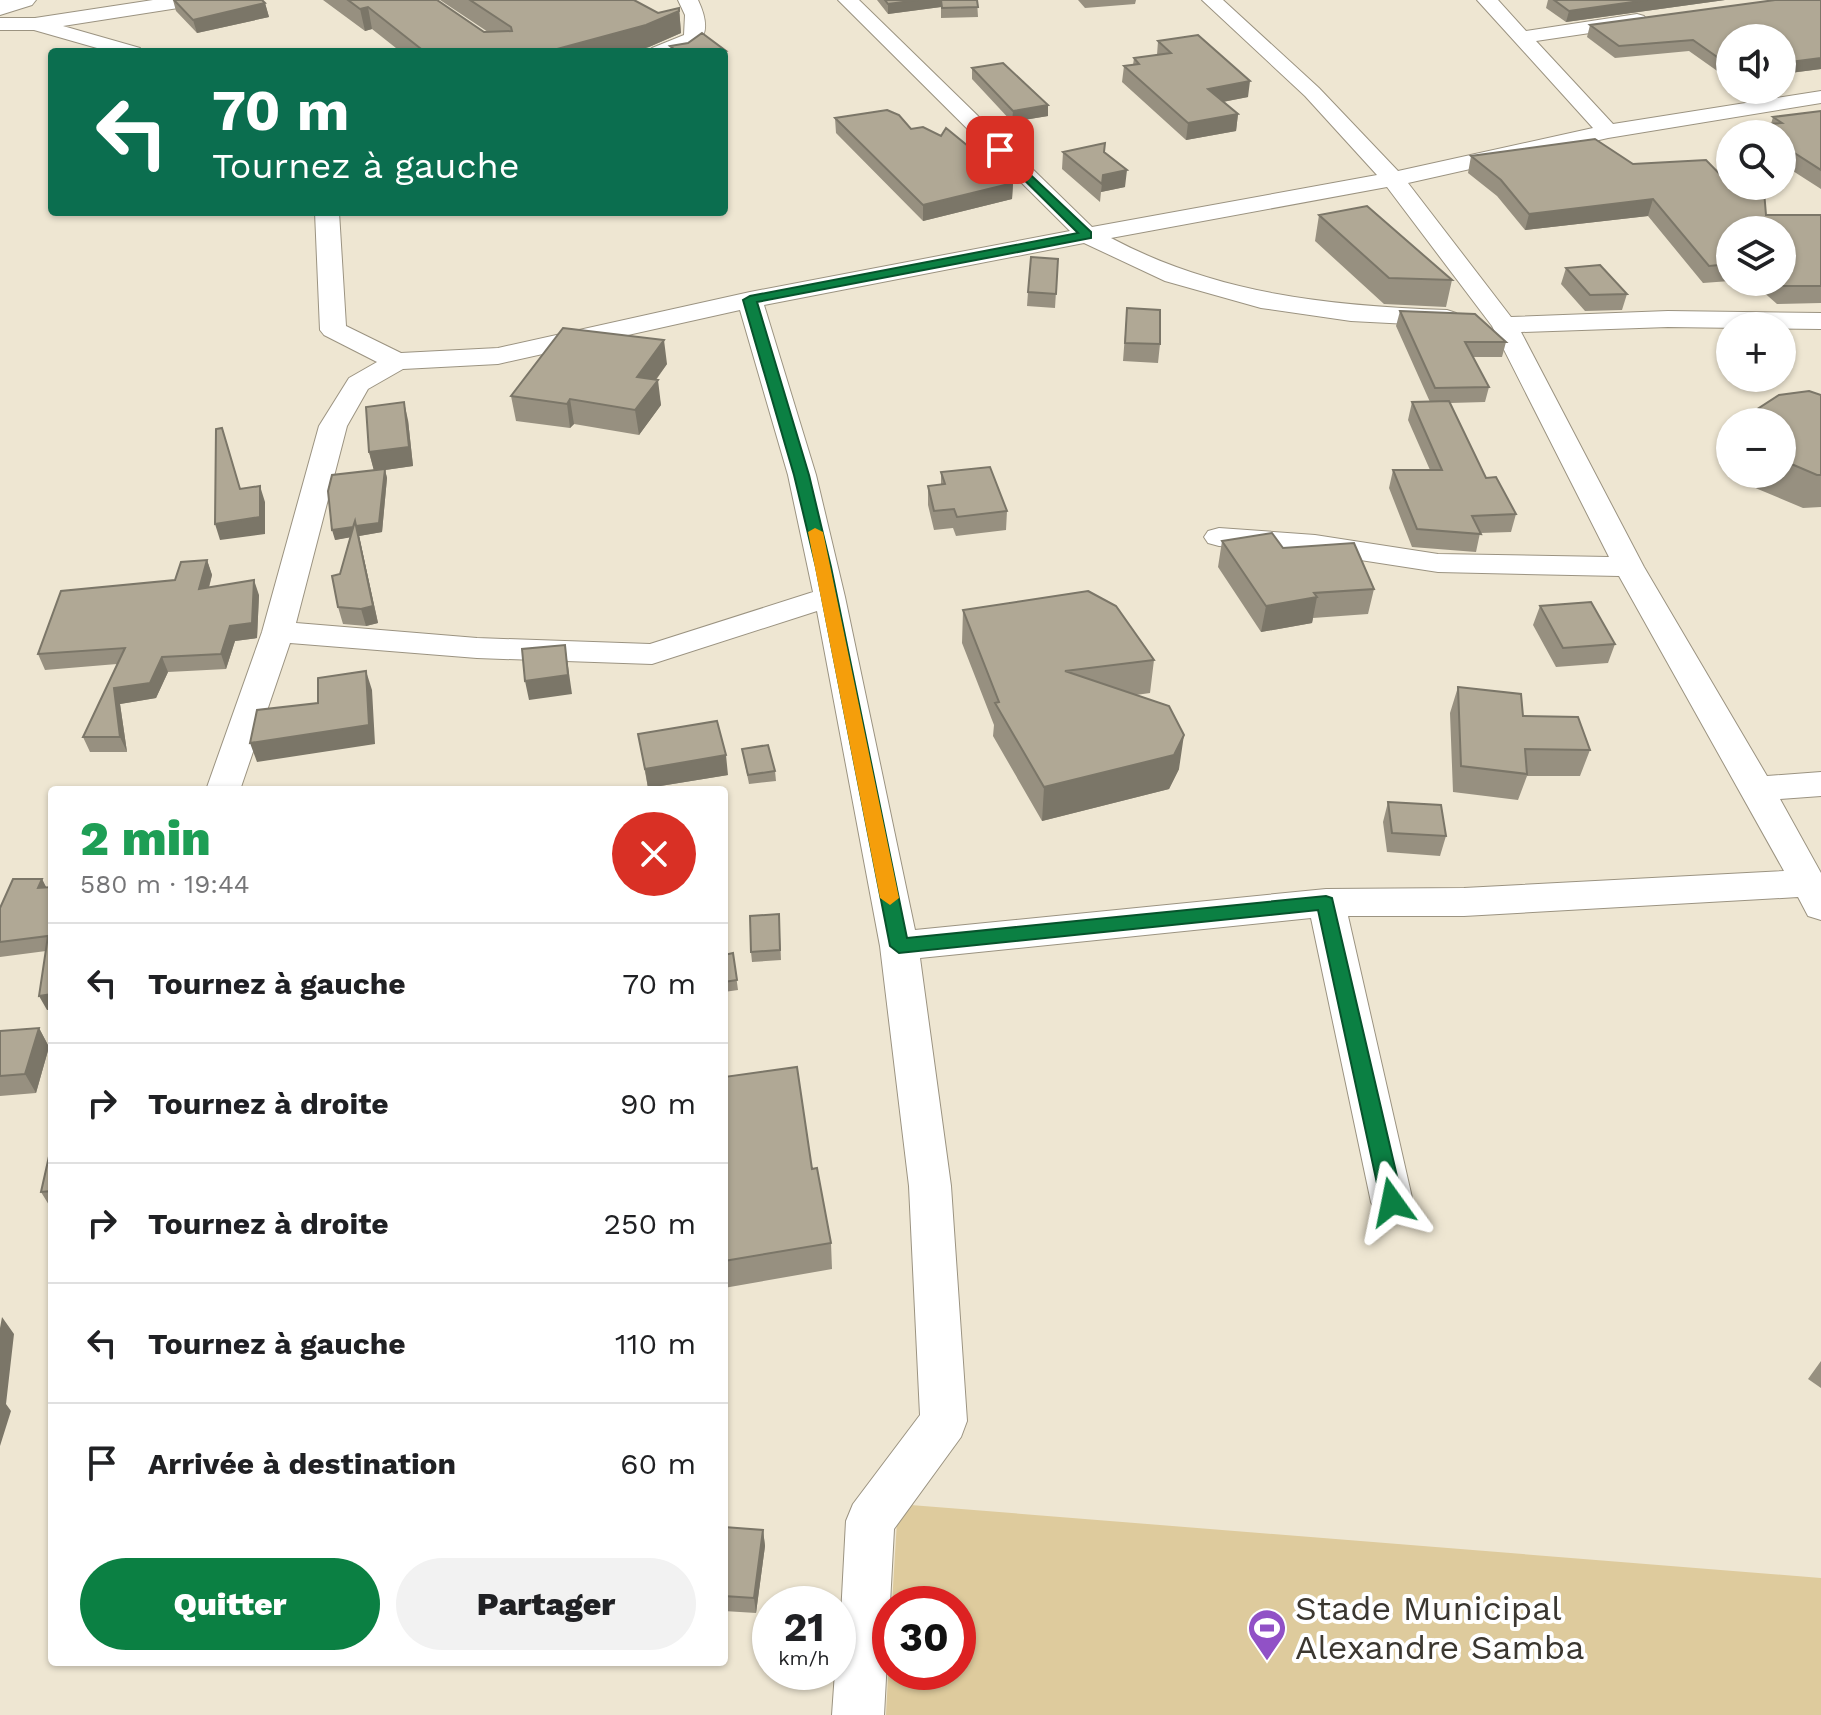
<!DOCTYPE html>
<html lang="fr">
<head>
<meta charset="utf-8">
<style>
	:root { --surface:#fff; --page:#f2f2f2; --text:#202124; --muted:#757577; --line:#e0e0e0; --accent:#0b8043 }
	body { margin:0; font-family:"Work Sans",sans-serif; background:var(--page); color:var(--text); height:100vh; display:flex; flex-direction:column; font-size:30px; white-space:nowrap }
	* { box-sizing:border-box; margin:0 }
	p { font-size:26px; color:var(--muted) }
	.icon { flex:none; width:44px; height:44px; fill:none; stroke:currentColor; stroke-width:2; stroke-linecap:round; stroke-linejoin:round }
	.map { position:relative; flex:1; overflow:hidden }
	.panel { position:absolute; left:48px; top:786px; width:680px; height:880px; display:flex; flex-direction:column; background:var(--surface); border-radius:8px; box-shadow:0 2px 6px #0004 }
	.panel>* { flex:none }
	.guide { position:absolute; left:48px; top:48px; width:680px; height:168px; border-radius:8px; box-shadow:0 2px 6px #0004; background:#0b6e4f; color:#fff; overflow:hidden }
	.buttons { position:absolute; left:1716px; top:24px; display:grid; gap:16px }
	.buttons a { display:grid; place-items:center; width:80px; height:80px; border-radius:50%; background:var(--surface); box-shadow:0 2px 6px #0004; font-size:40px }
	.speed { position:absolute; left:752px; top:1586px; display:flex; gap:16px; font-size:40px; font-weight:700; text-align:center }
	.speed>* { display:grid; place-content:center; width:104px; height:104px; border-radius:50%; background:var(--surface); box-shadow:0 2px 6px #0004; line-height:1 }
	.speed small { font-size:20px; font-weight:400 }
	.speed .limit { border:12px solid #d22; background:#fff; color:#111 }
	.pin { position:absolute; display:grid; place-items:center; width:68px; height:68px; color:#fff; margin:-34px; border-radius:16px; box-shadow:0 4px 12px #0006 }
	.me { position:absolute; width:88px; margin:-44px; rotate:348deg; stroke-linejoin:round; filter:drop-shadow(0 0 6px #0008) }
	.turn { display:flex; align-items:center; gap:28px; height:168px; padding:0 32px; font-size:36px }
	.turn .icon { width:104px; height:104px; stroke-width:2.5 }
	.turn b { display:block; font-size:56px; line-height:68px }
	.round { display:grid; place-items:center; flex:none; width:84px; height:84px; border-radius:42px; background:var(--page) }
	.overview { display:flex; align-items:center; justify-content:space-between; height:136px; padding:0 32px }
	h1 { font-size:48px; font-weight:800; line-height:60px; color:#1e9e55 }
	.button { display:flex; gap:16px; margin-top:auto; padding:16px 32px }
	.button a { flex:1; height:92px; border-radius:48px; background:var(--accent); color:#fff; font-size:32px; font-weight:800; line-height:92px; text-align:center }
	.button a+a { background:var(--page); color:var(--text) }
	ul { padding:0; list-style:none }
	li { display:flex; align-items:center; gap:24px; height:120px; padding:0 32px; border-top:2px solid var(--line) }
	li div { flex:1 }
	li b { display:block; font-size:30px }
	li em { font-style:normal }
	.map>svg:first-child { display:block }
	.green { fill:#decb9d }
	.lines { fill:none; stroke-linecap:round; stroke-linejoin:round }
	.minor-casing { stroke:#9b9381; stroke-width:2 }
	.highway-casing { stroke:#9b9381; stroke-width:2 }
	.minor { fill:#fff; fill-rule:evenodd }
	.highway { fill:#fff; fill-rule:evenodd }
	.wall { fill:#979080 }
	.shaded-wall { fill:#7b7668 }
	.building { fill:#b0a895; stroke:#7b7668; stroke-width:2 }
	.route { fill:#0b8043; stroke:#07532c; stroke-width:2 }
	.slow { fill:#f59e0b }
	.labels { text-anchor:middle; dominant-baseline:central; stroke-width:8; stroke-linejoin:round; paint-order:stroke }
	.near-poi-label { font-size:34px; fill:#3b3730; stroke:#fff; text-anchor:start }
</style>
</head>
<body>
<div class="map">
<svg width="1821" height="1715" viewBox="0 0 1821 1715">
	<rect width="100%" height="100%" fill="#eee6d2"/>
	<path class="green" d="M 898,1504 L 1821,1578 L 1821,1715 L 886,1715 L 890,1637 L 890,1672 L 958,1672 L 958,1604 L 892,1604 Z"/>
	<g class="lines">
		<defs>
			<path id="minor" d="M 153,0 L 201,0 L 191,6 L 63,26 L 140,48 L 143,52 L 111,52 L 34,30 L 0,30 L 0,18 L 35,18 Z
				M 678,0 L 698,0 C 720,47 688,52 649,52 L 652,48 L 684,35 L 685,15 Z
				M 838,0 L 859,0 L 1092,227 L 1377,175 L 1305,96 L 1202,0 L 1223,0 L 1319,88 L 1398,171 L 1593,128 L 1477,0 L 1498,0 L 1526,31 L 1637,14 L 1644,16 L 1647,20 L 1637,26 L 1536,41 L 1613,124 L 1821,91 L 1821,103 L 1608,138 L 1408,183 L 1511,317 L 1668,311 L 1821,313 L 1821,329 L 1668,327 L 1521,332 L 1644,567 L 1767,776 L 1821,772 L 1821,796 L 1780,799 L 1821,873 L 1821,920 L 1808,916 L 1798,897 L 1464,916 L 1348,916 L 1413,1202 L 1407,1215 L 1392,1220 L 1377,1215 L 1371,1202 L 1311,918 L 920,958 L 951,1186 L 967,1421 L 961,1437 L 894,1529 L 884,1715 L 832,1715 L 835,1672 L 838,1672 L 846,1521 L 853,1504 L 920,1415 L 909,1186 L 880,946 L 817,611 L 652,664 L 477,658 L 290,643 L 240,790 L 206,790 L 262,632 L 319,426 L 349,378 L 377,362 L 324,335 L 320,330 L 315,212 L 339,212 L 346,326 L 401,353 L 498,348 L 750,292 L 1070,231 ZM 1387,187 L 1492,326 L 1609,557 L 1438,554 L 1315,535 L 1219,528 L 1208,531 L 1204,537 L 1208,543 L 1219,546 L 1315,553 L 1438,572 L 1619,576 L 1784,871 L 1464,888 L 1326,889 L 915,930 L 845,597 L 816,475 L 764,305 L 1084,243 L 1165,281 L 1261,308 L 1351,321 L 1447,326 L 1456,323 L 1460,318 L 1456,313 L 1447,310 C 1328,306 1217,294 1111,238 ZM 740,310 L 788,475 L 813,592 L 650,644 L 477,638 L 296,623 L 347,426 L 368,389 L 403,369 L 498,364 Z"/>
			<path id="highway" d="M 0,0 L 36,0 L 32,5 L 0,15 Z"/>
		</defs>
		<use href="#minor" class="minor-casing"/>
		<use href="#highway" class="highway-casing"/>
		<use href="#minor" class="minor"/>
		<use href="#highway" class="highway"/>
	</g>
	<path class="wall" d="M 173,0 L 262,0 L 265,3 L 269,17 L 197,33 L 176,11 Z
		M 323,0 L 437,0 L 484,32 L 488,32 L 440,0 L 634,0 L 658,13 L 679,8 L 681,33 L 649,47 L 632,52 L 401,52 L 372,29 L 365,31 Z
		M 877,0 L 977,0 L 978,17 L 941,18 L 941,7 L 888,14 Z
		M 1078,0 L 1136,0 L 1135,4 L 1085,8 Z
		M 1548,0 L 1725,0 L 1566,22 L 1546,8 Z
		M 1821,0 L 1821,69 L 1782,74 L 1730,38 L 1730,80 L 1689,51 L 1615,58 L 1587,37 L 1590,25 Z
		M 1158,41 L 1248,97 L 1223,102 L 1238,114 L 1236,131 L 1186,140 L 1122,82 L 1124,66 L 1133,65 L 1134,58 L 1157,55 Z
		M 972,68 L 1048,105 L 1048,116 L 1012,122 L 972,79 Z
		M 1821,111 L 1821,189 L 1782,164 L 1782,134 L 1748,134 L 1751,125 L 1771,124 L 1773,117 Z
		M 835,118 L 911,129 L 941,136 L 1013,183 L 1012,199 L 923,221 L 836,133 Z
		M 1063,152 L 1104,152 L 1125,187 L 1101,192 L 1100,202 L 1062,169 Z
		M 1471,156 L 1633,164 L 1738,193 L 1766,215 L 1821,215 L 1821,303 L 1777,304 L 1752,282 L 1782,282 L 1730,230 L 1730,281 L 1703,283 L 1648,216 L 1525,230 L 1497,196 L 1468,173 Z
		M 1319,215 L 1452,280 L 1446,307 L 1384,304 L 1315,241 Z
		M 1058,259 L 1055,308 L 1027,306 L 1028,292 Z
		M 1566,268 L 1627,294 L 1622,310 L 1585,311 L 1561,284 Z
		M 1127,308 L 1160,344 L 1158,363 L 1123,361 Z
		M 1400,311 L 1506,342 L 1502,357 L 1473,357 L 1489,387 L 1485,402 L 1450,403 L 1486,478 L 1516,514 L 1511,532 L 1480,533 L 1476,552 L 1412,547 L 1389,488 L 1393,470 L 1430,470 L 1408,420 L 1412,402 L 1430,402 L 1396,326 Z
		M 667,364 L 656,380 L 661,405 L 639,435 L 574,424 L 570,428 L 516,421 L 511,396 Z
		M 1821,395 L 1821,507 L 1803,508 L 1753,487 L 1743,474 L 1782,474 L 1782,422 L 1739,422 L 1739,421 Z
		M 408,420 L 413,466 L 385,470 L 387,478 L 382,532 L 359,536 L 378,623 L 366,626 L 343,624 L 338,607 L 340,574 L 350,537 L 335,540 L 374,470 L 369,452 Z
		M 1730,444 L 1730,457 L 1727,453 Z
		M 941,472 L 1007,511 L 1006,530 L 956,536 L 953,528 L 934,530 L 928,505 L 928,486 L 941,485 Z
		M 1222,541 L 1283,548 L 1374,589 L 1368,614 L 1313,618 L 1312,623 L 1261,632 L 1218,567 Z
		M 207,560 L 212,575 L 209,588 L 259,595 L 257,638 L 235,641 L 226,669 L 168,672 L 156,698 L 120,704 L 127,752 L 90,752 L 83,737 L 117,664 L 45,670 L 38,654 L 175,580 Z
		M 1540,606 L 1615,644 L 1608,663 L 1556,667 L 1533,625 Z
		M 963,610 L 1154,660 L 1150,693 L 1136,695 L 1179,769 L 1169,789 L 1042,821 L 993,736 L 994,725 L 962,643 Z
		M 1458,687 L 1523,716 L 1590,750 L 1580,776 L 1527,776 L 1518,800 L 1453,792 L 1450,713 Z
		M 638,734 L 728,775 L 648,788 Z
		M 742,749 L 775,771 L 776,781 L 749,784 Z
		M 1388,802 L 1446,836 L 1440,856 L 1387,852 L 1383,822 Z
		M 42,879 L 46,887 L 52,887 L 52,1009 L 47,1010 L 46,951 L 0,957 L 0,908 Z
		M 779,914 L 781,960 L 752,962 L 751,952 Z
		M 733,953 L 738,990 L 724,992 L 724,955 Z
		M 39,1028 L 49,1047 L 36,1093 L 0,1096 L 0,1031 Z
		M 724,1077 L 812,1169 L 831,1243 L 832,1269 L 724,1288 Z
		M 52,1143 L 52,1210 L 41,1192 Z
		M 1821,1361 L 1821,1388 L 1808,1379 Z
		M 724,1527 L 763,1530 L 765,1546 L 756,1613 L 724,1611 Z"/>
	<path class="shaded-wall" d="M 918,0 L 941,0 L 941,7 L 888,14 L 888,4 Z
		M 1647,0 L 1725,0 L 1566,22 L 1569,11 Z
		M 265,3 L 269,17 L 197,33 L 193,20 Z
		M 368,7 L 372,29 L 365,31 L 360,9 Z
		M 679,8 L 681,33 L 649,47 L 632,52 L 546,52 Z
		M 1821,58 L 1821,69 L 1782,74 L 1782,63 Z
		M 1250,81 L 1248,97 L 1206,105 L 1208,89 Z
		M 1048,105 L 1048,116 L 1012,122 L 1013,111 Z
		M 1238,114 L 1236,131 L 1186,140 L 1188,123 Z
		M 1127,170 L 1125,187 L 1101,192 L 1103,175 Z
		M 1013,183 L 1012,199 L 923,221 L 923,205 Z
		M 1653,199 L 1648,216 L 1525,230 L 1529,214 Z
		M 664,340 L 667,364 L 640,401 L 637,377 Z
		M 658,380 L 661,405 L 639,435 L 635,410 Z
		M 570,399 L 574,424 L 570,428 L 567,404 Z
		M 404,402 L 408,420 L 413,466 L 385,470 L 387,478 L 382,532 L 359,536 L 378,623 L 366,626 L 361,609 L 358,536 L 335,540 L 332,530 L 374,471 L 369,452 Z
		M 260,486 L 265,502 L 265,534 L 220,540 L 215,524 Z
		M 207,560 L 212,575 L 204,604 L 199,589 Z
		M 254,580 L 259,595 L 257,638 L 235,641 L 226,669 L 221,654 L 230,626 Z
		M 1317,597 L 1312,623 L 1261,632 L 1266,606 Z
		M 565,645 L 572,694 L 529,700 L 525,681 Z
		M 162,657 L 168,672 L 156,698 L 120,704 L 127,752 L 120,737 L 114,688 Z
		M 366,671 L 372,690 L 375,744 L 257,762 L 250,743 L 369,725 Z
		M 1184,735 L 1179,769 L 1169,789 L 1042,821 L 1044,787 Z
		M 726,755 L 728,775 L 648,788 L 645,769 Z
		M 42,879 L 49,893 L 38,888 Z
		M 52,994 L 52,1009 L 47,1010 L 39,996 Z
		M 39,1028 L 49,1047 L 36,1093 L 25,1074 Z
		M 2,1317 L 14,1334 L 6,1404 L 11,1411 L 0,1446 L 0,1328 Z
		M 763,1530 L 765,1546 L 756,1613 L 754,1598 Z"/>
	<path class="building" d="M 174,0 L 262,0 L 265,3 L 193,20 Z
		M 348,0 L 437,0 L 484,32 L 512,31 L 511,27 L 470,0 L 634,0 L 658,13 L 679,8 L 679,11 L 646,25 L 546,52 L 425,52 L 368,7 L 360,9 Z
		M 885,0 L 918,0 L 888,4 Z
		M 941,0 L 977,0 L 978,7 L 942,8 Z
		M 1554,0 L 1647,0 L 1569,11 Z
		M 1775,0 L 1821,0 L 1821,58 L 1782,63 L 1782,38 L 1730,38 L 1730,66 L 1693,40 L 1619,46 L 1590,25 Z
		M 702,33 L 726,51 L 720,52 L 678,52 L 670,46 L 688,43 Z
		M 1198,35 L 1250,81 L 1208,89 L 1238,114 L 1188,123 L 1124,66 L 1139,64 L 1134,58 L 1171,53 L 1158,41 Z
		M 1003,63 L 1048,105 L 1013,111 L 972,68 Z
		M 887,110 L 899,115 L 911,129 L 923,127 L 941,136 L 946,128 L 1013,183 L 923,205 L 835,118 Z
		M 1821,111 L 1821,170 L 1782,145 L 1782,134 L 1764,134 L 1751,125 L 1782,123 L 1773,117 Z
		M 1595,139 L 1633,164 L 1706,160 L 1738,193 L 1764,191 L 1766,215 L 1821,215 L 1821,286 L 1784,286 L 1779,282 L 1782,282 L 1782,230 L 1730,230 L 1730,264 L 1709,266 L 1653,199 L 1529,214 L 1501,180 L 1471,156 Z
		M 1105,143 L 1104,152 L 1127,170 L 1103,175 L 1102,184 L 1063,152 Z
		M 1367,206 L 1452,280 L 1389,278 L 1319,215 Z
		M 1031,257 L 1058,259 L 1056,294 L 1028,292 Z
		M 1600,265 L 1627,294 L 1590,295 L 1566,268 Z
		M 1127,308 L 1160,310 L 1160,344 L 1125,343 Z
		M 1400,311 L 1475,314 L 1506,342 L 1465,342 L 1489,387 L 1435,388 Z
		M 563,328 L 664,340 L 637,377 L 658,380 L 635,410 L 570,399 L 567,404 L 511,396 Z
		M 1809,391 L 1821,395 L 1821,475 L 1817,475 L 1782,460 L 1782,422 L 1740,422 L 1739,421 L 1779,395 Z
		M 1449,401 L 1486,478 L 1496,477 L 1516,514 L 1472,516 L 1481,534 L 1417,529 L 1393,470 L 1442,470 L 1412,402 Z
		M 404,402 L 409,447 L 369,452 L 366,407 Z
		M 222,428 L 240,489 L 260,486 L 260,517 L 215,524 L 216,429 Z
		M 990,467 L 1007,511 L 957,517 L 954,509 L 934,511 L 928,486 L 945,484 L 941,472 Z
		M 385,469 L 379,523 L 356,526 L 355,521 L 353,527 L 332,530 L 328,491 L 332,475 Z
		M 355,521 L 373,606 L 361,609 L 338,607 L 332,576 L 340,574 Z
		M 1272,533 L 1283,548 L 1354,543 L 1374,589 L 1314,593 L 1317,597 L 1266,606 L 1222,541 Z
		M 207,560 L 199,589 L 254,580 L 252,623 L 230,626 L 221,654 L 162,657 L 150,683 L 114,688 L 120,737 L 83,737 L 125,648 L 38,654 L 61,591 L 175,580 L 181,562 Z
		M 1088,591 L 1116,606 L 1154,660 L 1065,671 L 1169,706 L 1184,735 L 1174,755 L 1044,787 L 995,703 L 999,702 L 963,610 Z
		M 1591,602 L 1615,644 L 1563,648 L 1540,606 Z
		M 565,645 L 568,675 L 525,681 L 522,649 Z
		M 366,671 L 369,725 L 250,743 L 257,710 L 318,703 L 318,678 Z
		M 1458,687 L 1521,694 L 1523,716 L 1578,717 L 1590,750 L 1525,749 L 1527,774 L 1461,766 Z
		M 717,721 L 726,755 L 645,769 L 638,734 Z
		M 768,745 L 775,771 L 748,775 L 742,749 Z
		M 1388,802 L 1441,805 L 1446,836 L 1392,833 Z
		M 13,879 L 42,879 L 38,888 L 52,887 L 52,994 L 39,996 L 48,936 L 0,942 L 0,908 Z
		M 779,914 L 780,950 L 751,952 L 750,916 Z
		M 733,953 L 737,980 L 724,982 L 724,955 Z
		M 39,1028 L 25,1074 L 0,1076 L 0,1031 Z
		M 797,1067 L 812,1169 L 817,1168 L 831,1243 L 724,1261 L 724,1077 Z
		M 52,1143 L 52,1191 L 41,1192 Z
		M 724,1527 L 763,1530 L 754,1598 L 724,1596 Z"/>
	<path class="route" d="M 1000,146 L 1091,232 L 1091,238 L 757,302 L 809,475 L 831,567 L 907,938 L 1326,896 L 1332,898 L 1403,1202 L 1400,1209 L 1392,1212 L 1385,1209 L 1381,1202 L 1318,910 L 899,953 L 890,946 L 816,567 L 794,475 L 743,300 L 750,296 L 1078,233 L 996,152 L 996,147 Z"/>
	<path class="slow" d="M 815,528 L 823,532 L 899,898 L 890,905 L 880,898 L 808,532 Z"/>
	<defs>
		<symbol id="stadium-pin" viewBox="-11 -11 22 30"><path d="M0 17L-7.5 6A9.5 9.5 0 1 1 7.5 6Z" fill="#9151c6" stroke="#fff"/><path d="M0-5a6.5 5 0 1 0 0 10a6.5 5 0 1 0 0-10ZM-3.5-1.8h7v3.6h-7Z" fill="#fff"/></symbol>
	</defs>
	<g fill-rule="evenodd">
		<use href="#stadium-pin" x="1245" y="1606" width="44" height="60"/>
	</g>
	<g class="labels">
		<g class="near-poi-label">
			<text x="1295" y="1608">Stade Municipal<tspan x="1295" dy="39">Alexandre Samba</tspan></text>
		</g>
	</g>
</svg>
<div class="buttons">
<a><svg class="icon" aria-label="sound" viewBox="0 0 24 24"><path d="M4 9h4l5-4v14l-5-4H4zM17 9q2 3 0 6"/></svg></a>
<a><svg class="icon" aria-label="search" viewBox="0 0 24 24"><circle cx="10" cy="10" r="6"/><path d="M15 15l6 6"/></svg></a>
<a><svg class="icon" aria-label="layers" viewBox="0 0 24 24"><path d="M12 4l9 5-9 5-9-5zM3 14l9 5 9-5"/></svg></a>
<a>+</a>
<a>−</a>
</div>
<div class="speed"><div>21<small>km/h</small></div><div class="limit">30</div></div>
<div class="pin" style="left:1000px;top:150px;background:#d93025"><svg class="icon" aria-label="arrive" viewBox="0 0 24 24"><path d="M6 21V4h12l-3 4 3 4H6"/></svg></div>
<svg class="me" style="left:1392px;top:1202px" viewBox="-20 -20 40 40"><path d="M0-17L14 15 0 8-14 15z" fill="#0b8043" stroke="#fff" stroke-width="4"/></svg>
<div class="guide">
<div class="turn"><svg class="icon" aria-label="left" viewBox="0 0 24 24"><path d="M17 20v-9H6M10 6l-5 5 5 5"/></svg><div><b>70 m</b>Tournez à gauche</div></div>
</div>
<section class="panel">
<div class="overview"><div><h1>2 min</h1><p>580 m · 19:44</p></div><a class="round" style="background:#d93025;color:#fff"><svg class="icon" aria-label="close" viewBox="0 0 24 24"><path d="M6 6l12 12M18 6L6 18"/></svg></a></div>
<ul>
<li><svg class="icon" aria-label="left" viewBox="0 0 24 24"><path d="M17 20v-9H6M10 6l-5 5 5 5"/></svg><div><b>Tournez à gauche</b></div><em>70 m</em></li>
<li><svg class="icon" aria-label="right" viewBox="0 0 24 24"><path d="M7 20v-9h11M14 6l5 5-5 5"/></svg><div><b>Tournez à droite</b></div><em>90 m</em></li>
<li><svg class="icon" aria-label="right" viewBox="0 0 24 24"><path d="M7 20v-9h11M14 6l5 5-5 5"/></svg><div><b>Tournez à droite</b></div><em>250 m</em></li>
<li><svg class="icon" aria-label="left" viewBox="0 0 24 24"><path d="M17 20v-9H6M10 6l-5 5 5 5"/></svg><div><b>Tournez à gauche</b></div><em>110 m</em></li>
<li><svg class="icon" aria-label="arrive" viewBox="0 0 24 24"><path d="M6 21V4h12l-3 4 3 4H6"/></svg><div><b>Arrivée à destination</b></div><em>60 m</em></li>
</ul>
<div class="button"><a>Quitter</a><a>Partager</a></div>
</section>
</div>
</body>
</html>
